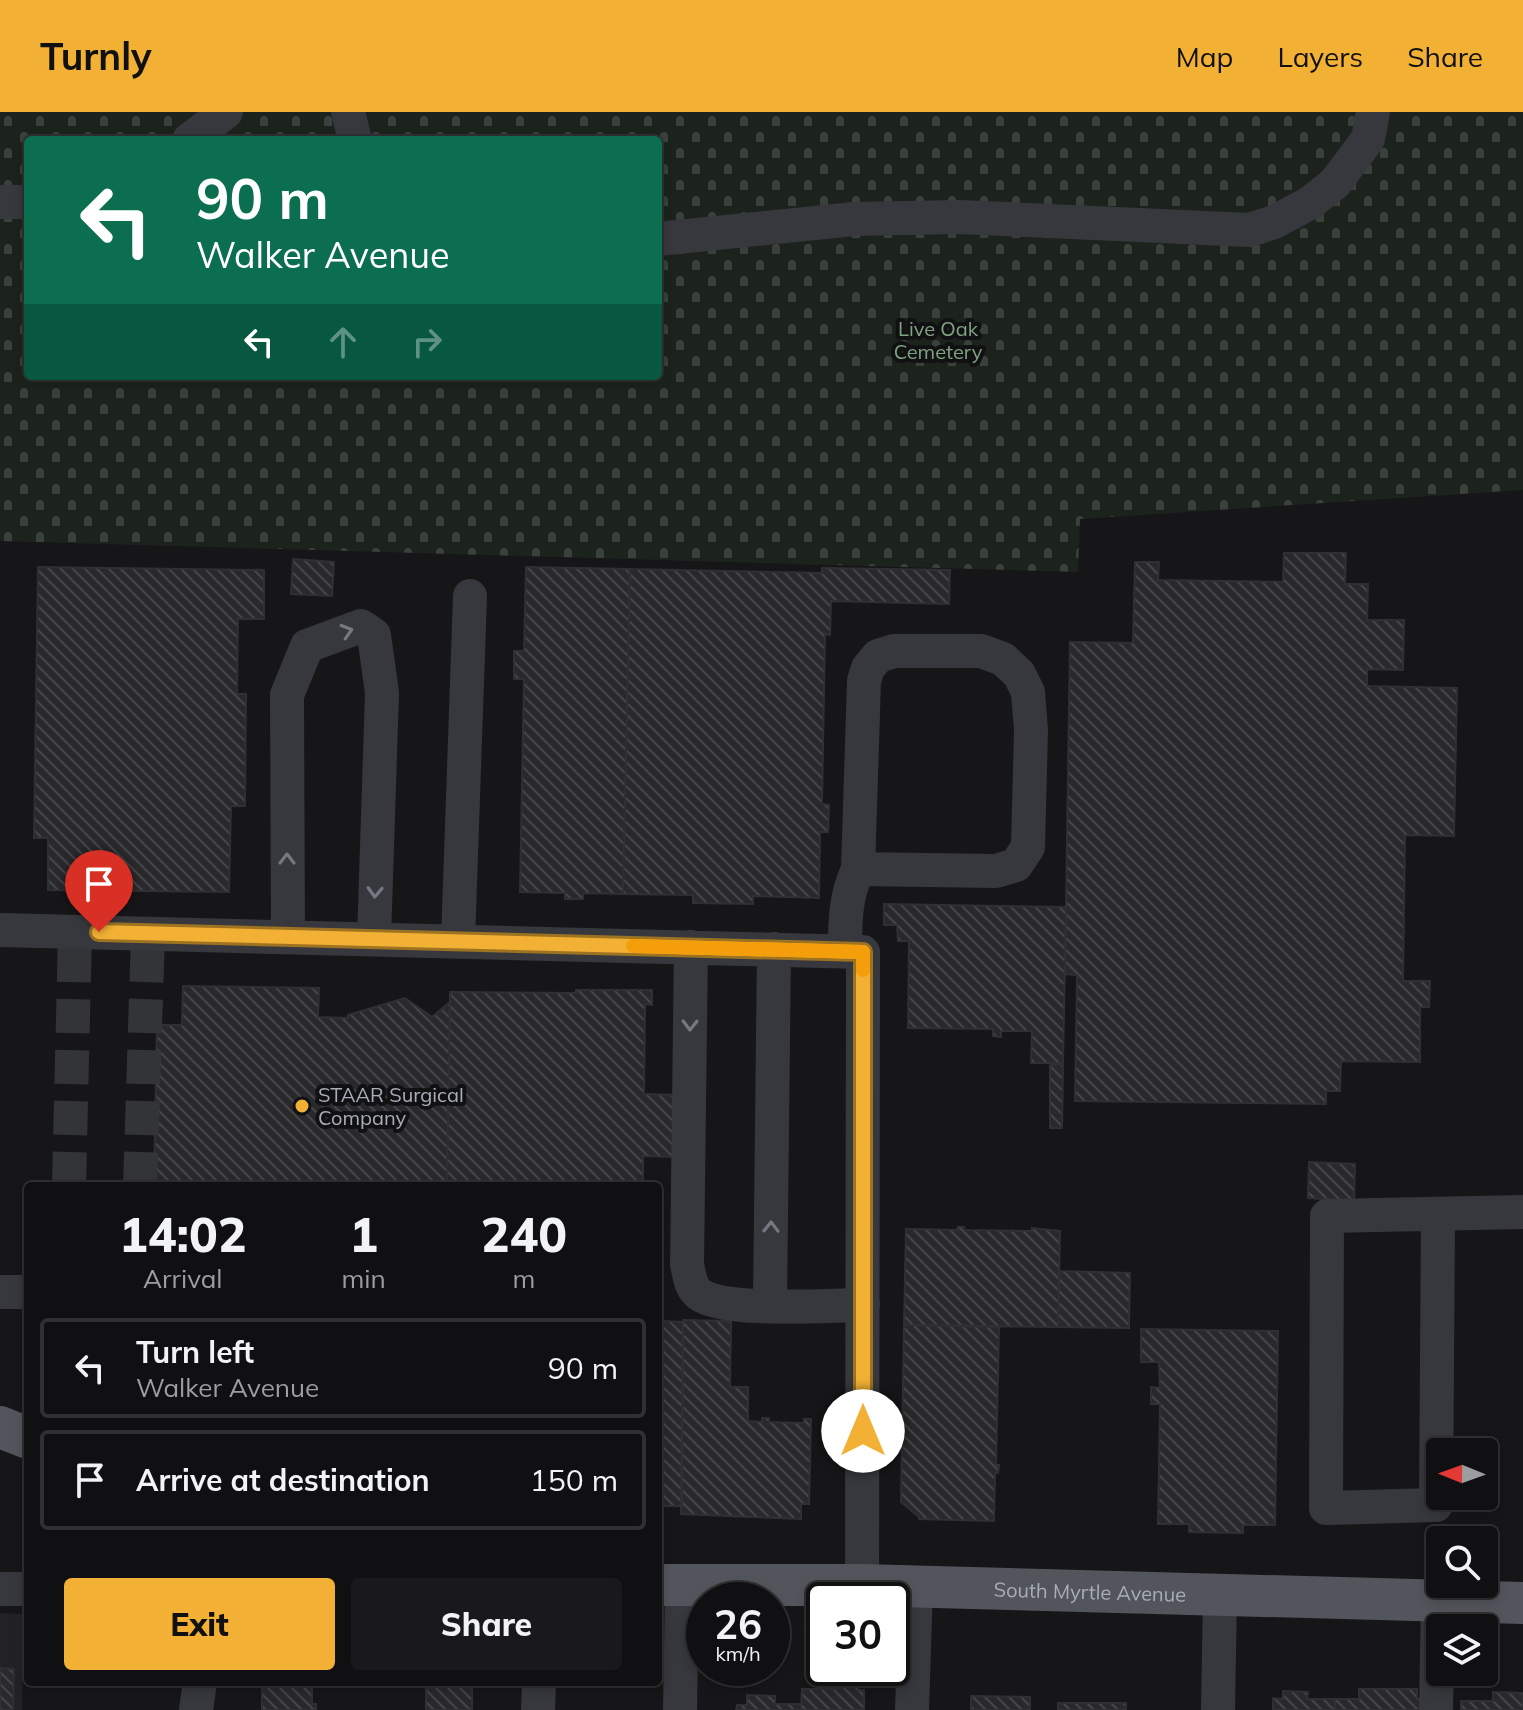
<!DOCTYPE html>
<html lang="en">
<head>
<meta charset="utf-8">
<style>
	:root { --surface:#101012; --page:#19191b; --text:#f1f3f6; --muted:#9c9d9f; --line:#303032; --accent:#f2b134 }
	body { margin:0; font-family:Mulish,sans-serif; background:var(--page); color:var(--text); height:100vh; display:flex; flex-direction:column; font-size:30px; white-space:nowrap }
	* { box-sizing:border-box; margin:0 }
	p { font-size:26px; color:var(--muted) }
	.icon { flex:none; width:44px; height:44px; fill:none; stroke:currentColor; stroke-width:2; stroke-linecap:round; stroke-linejoin:round }
	.map { position:relative; flex:1; overflow:hidden }
	.panel { position:absolute; left:24px; top:1070px; width:638px; height:504px; display:flex; flex-direction:column; background:var(--surface); border-radius:8px; box-shadow:0 4px 12px #0003,0 0 0 2px var(--line) }
	.panel>* { flex:none }
	.hud { position:absolute; left:24px; top:24px; width:638px; height:244px; border-radius:8px; box-shadow:0 4px 12px #0003,0 0 0 2px var(--line); background:#0b6e4f; color:#fff; overflow:hidden }
	.needle { width:52px; rotate:271deg }
	.tools { position:absolute; left:1426px; top:1326px; display:grid; gap:16px }
	.tools a { display:grid; place-items:center; width:72px; height:72px; border-radius:8px; background:var(--surface); box-shadow:0 4px 12px #0003,0 0 0 2px var(--line); font-size:40px }
	.speed { position:absolute; left:686px; top:1470px; display:flex; gap:16px; font-size:40px; font-weight:700; text-align:center }
	.speed>* { display:grid; place-content:center; width:104px; height:104px; border-radius:50%; background:var(--surface); box-shadow:0 4px 12px #0003,0 0 0 2px var(--line); line-height:1 }
	.speed small { font-size:20px; font-weight:400 }
	.speed .limit { border:4px solid #111; border-radius:12px; background:#fff; color:#111 }
	.pin { position:absolute; display:grid; place-items:center; width:68px; height:68px; color:#fff; margin:-82px -34px; border-radius:50% 50% 50% 0; rotate:-45deg; box-shadow:0 0 8px #0007 }
	.pin .icon { rotate:45deg }
	.me { position:absolute; width:88px; margin:-44px; rotate:0deg; stroke-linejoin:round; filter:drop-shadow(0 0 6px #0008) }
	.turn { display:flex; align-items:center; gap:28px; height:168px; padding:0 40px; font-size:36px }
	.turn .icon { width:104px; height:104px; stroke-width:2.5 }
	.turn b { display:block; font-size:56px; line-height:68px }
	.lanes { display:flex; align-items:center; height:76px; padding:0 40px; background:#0003; justify-content:center; gap:40px; direction:ltr }
	.lanes .off { opacity:.35 }
	.eta { display:flex; justify-content:space-evenly; align-items:center; height:136px; text-align:center }
	.eta b { font-size:48px; font-weight:800; line-height:56px }
	.action { display:flex; gap:16px; margin-top:auto; padding:16px 40px }
	.action a { flex:1; height:92px; border-radius:8px; background:var(--accent); color:#111; font-size:32px; font-weight:800; line-height:92px; text-align:center }
	.action a+a { background:var(--page); color:var(--text) }
	ul { padding:0; list-style:none }
	li { display:flex; align-items:center; gap:24px; height:100px; margin:0 16px 12px; padding:0 24px; border:4px solid var(--line); border-radius:8px }
	li div { flex:1 }
	li b { display:block; font-size:30px }
	li em { font-style:normal }
	header { display:flex; align-items:center; gap:48px; box-sizing:border-box; height:112px; padding:0 40px; background:var(--accent); color:#111 }
	header strong { font-size:38px }
	nav { display:flex; gap:44px; margin-inline-start:auto; font-size:28px }
	.map>svg:first-child { display:block }
	.built { fill:#222225 }
	.cemetery { fill:url(#cemetery-stones); fill-rule:evenodd }
	.building { fill:url(#building-back-hatch); stroke:#303034; stroke-width:2 }
	.lines { fill:none; stroke-linecap:round; stroke-linejoin:round }
	.minor-tunnel { stroke:#333438; stroke-width:34; stroke-dasharray:34 17; stroke-linecap:butt }
	.minor { stroke:#37383d; stroke-width:34 }
	.major { stroke:#53555c; stroke-width:42 }
	.oneway { stroke:#757881 }
	.route-casing { stroke:#9d7322; stroke-width:20 }
	.route { stroke:#f2b134; stroke-width:14 }
	.slow { stroke:#f59e0b; stroke-width:14 }
	.poi-dot { fill:#f2b134; stroke:#111113; stroke-width:3 }
	.labels { text-anchor:middle; dominant-baseline:central; stroke-width:8; stroke-linejoin:round; paint-order:stroke }
	.park-label { font-size:20px; fill:#7fa381; stroke:#111113 }
	.poi-label { font-size:20px; fill:#a8adb8; stroke:#111113; text-anchor:start }
	.street-label { font-size:20px; fill:#a8adb8; stroke:#111113 }
</style>
</head>
<body>
<header>
<strong>Turnly</strong>
<nav><a>Map</a><a>Layers</a><a>Share</a></nav>
</header>
<div class="map">
<svg width="1523" height="1598" viewBox="0 0 1523 1598">
	<defs>
		<pattern id="cemetery-stones" width="16" height="16" patternUnits="userSpaceOnUse" patternTransform="scale(2)"><rect width="16" height="16" fill="#1c231d"/><path d="M2 7V4a2 2 0 0 1 4 0v3zM10 15v-3a2 2 0 0 1 4 0v3z" fill="#3a403c"/></pattern>
		<pattern id="building-back-hatch" width="6" height="6" patternUnits="userSpaceOnUse" patternTransform="scale(2)"><rect width="6" height="6" fill="#29292c"/><path d="M-1 5l2 2M0 0l6 6M5-1l2 2" fill="none" stroke="#454548"/></pattern>
	</defs>
	<rect width="100%" height="100%" fill="#161618"/>
	<path class="built" d="M 0,1501 L 24,1502 L 22,1598 L 0,1598 Z"/>
	<path class="cemetery" d="M 0,0 L 1523,0 L 1523,378 L 1080,407 L 1078,460 L 0,429 ZM 28,28 L 658,28 L 658,264 L 28,264 Z"/>
	<path class="building" d="M 1284,441 L 1346,441 L 1345,472 L 1368,472 L 1367,508 L 1404,508 L 1403,558 L 1367,557 L 1367,574 L 1457,576 L 1454,724 L 1405,723 L 1403,869 L 1430,869 L 1429,895 L 1420,895 L 1420,950 L 1341,949 L 1340,979 L 1326,979 L 1326,992 L 1075,989 L 1077,863 L 1065,862 L 1070,530 L 1133,531 L 1135,450 L 1159,450 L 1158,468 L 1283,470 Z
		M 293,447 L 334,450 L 332,484 L 291,482 Z
		M 38,455 L 264,458 L 264,507 L 238,507 L 237,582 L 246,582 L 245,694 L 231,694 L 229,780 L 48,778 L 48,726 L 34,726 Z
		M 526,455 L 630,457 L 623,782 L 583,781 L 583,787 L 565,787 L 565,781 L 520,780 L 524,567 L 514,567 L 514,539 L 524,539 Z
		M 822,456 L 950,458 L 949,492 L 831,489 L 830,523 L 825,522 L 822,692 L 829,693 L 828,720 L 820,720 L 819,786 L 753,784 L 753,792 L 693,791 L 693,783 L 623,782 L 630,457 L 822,461 Z
		M 884,792 L 1066,795 L 1063,951 L 1031,951 L 1032,919 L 1001,919 L 1001,925 L 993,924 L 993,917 L 908,916 L 909,829 L 898,829 L 897,813 L 884,813 Z
		M 183,874 L 319,876 L 318,905 L 348,906 L 348,903 L 405,886 L 432,905 L 450,890 L 447,1074 L 154,1074 L 157,913 L 182,913 Z
		M 576,878 L 652,878 L 652,893 L 645,892 L 644,982 L 677,983 L 677,1045 L 643,1044 L 643,1074 L 447,1074 L 450,880 L 576,881 Z
		M 1050,952 L 1063,953 L 1062,1016 L 1050,1016 Z
		M 1309,1050 L 1355,1052 L 1354,1089 L 1308,1086 Z
		M 958,1115 L 964,1115 L 964,1118 L 1032,1119 L 1032,1116 L 1060,1119 L 1058,1215 L 904,1213 L 906,1117 L 958,1118 Z
		M 1059,1159 L 1130,1161 L 1129,1216 L 1058,1215 Z
		M 683,1208 L 731,1209 L 730,1275 L 748,1275 L 748,1309 L 762,1310 L 762,1306 L 769,1306 L 769,1310 L 804,1311 L 804,1307 L 811,1307 L 809,1392 L 801,1392 L 801,1407 L 681,1402 Z
		M 658,1209 L 683,1210 L 682,1394 L 658,1394 Z
		M 904,1213 L 999,1215 L 996,1353 L 999,1353 L 998,1361 L 995,1361 L 994,1409 L 919,1407 L 919,1405 L 901,1390 Z
		M 1141,1217 L 1278,1219 L 1275,1413 L 1243,1413 L 1243,1421 L 1189,1420 L 1189,1412 L 1158,1412 L 1160,1292 L 1151,1292 L 1151,1275 L 1160,1276 L 1159,1250 L 1141,1250 Z
		M 0,1556 L 14,1557 L 13,1598 L 0,1598 Z
		M 262,1570 L 312,1570 L 312,1592 L 316,1592 L 316,1598 L 262,1598 Z
		M 426,1573 L 472,1574 L 472,1598 L 426,1598 Z
		M 840,1574 L 858,1574 L 858,1578 L 864,1578 L 864,1598 L 801,1598 L 802,1577 L 840,1577 Z
		M 1359,1577 L 1417,1577 L 1417,1587 L 1421,1587 L 1420,1598 L 1335,1598 L 1335,1587 L 1359,1587 Z
		M 1283,1579 L 1308,1580 L 1307,1587 L 1335,1587 L 1335,1598 L 1273,1598 L 1273,1586 L 1283,1587 Z
		M 1493,1580 L 1523,1581 L 1523,1598 L 1461,1598 L 1461,1589 L 1493,1589 Z
		M 747,1583 L 775,1584 L 775,1592 L 801,1592 L 801,1598 L 736,1598 L 737,1593 L 747,1593 Z
		M 971,1584 L 1030,1585 L 1030,1598 L 971,1598 Z
		M 1058,1591 L 1126,1591 L 1126,1598 L 1058,1598 Z"/>
	<g class="lines">
		<path class="minor-tunnel" d="M 69,1074 L 75,820
			M 140,1074 L 148,822"/>
		<path class="minor" d="M 348,0 L 355,28
			M 189,28 L 226,0
			M 0,90 L 28,90
			M 658,127 L 854,107 L 959,105 L 1250,118 L 1274,110 L 1310,91 L 1335,71 L 1368,27 L 1373,0
			M 0,818 L 863,840 L 862,1473
			M 288,825 L 287,583 L 307,534 L 361,514 L 374,523 L 382,581 L 374,827
			M 458,829 L 470,484
			M 691,835 L 687,1153 C 690,1164 690,1175 699,1182 C 724,1201 828,1193 863,1193
			M 845,839 C 845,810 845,785 858,757 L 996,759 L 1016,753 L 1028,735 L 1031,618 L 1028,580 L 1019,562 L 1003,547 L 981,539 L 894,539 L 878,544 L 868,556 L 864,569 L 858,757
			M 1438,1102 L 1436,1393 L 1326,1396 L 1327,1104 L 1523,1100
			M 0,1180 L 28,1180
			M 770,1193 L 774,837
			M 0,1477 L 28,1477
			M 196,1598 L 200,1570
			M 538,1598 L 539,1570
			M 680,1598 L 682,1474
			M 912,1598 L 916,1475
			M 1218,1598 L 1220,1483
			M 1436,1598 L 1438,1489"/>
		<g class="major">
			<path d="M 0,1315 L 28,1326"/>
			<path id="s1" d="M 658,1473 L 862,1473 L 1523,1491"/>
		</g>
	</g>
	<defs><path id="oneway-chevron" d="M-2-3.5L2.5 0L-2 3.5" fill="none" stroke-width="1.6" stroke-linecap="round" stroke-linejoin="round" transform="scale(2)"/></defs>
	<g class="oneway">
		<use href="#oneway-chevron" transform="translate(347 519) rotate(-17)"/>
		<use href="#oneway-chevron" transform="translate(287 747) rotate(-90)"/>
		<use href="#oneway-chevron" transform="translate(375 780) rotate(92)"/>
		<use href="#oneway-chevron" transform="translate(690 913) rotate(91)"/>
		<use href="#oneway-chevron" transform="translate(771 1115) rotate(-89)"/>
	</g>
	<g class="lines">
		<defs>
			<path id="route" d="M 99,820 L 863,840 L 863,1319"/>
		</defs>
		<use href="#route" class="route-casing"/>
		<use href="#route" class="route"/>
		<path class="slow" d="M 633,834 L 863,840 L 863,858"/>
	</g>
	<circle class="poi-dot" cx="302" cy="994" r="8"/>
	<g class="labels">
		<g class="park-label">
			<text x="938" y="216">Live Oak<tspan x="938" dy="23">Cemetery</tspan></text>
		</g>
		<g class="poi-label">
			<text x="318" y="982">STAAR Surgical<tspan x="318" dy="23">Company</tspan></text>
		</g>
		<g class="street-label">
			<text stroke="none"><textPath href="#s1" startOffset="432">South Myrtle Avenue</textPath></text>
		</g>
	</g>
</svg>
<div class="tools">
<a><svg class="needle" viewBox="-14 -14 28 28"><path d="M0-13l5 13h-10z" fill="#e53935"/><path d="M0 13l5-13h-10z" fill="#9c9d9f"/></svg></a>
<a><svg class="icon" aria-label="search" viewBox="0 0 24 24"><circle cx="10" cy="10" r="6"/><path d="M15 15l6 6"/></svg></a>
<a><svg class="icon" aria-label="layers" viewBox="0 0 24 24"><path d="M12 4l9 5-9 5-9-5zM3 14l9 5 9-5"/></svg></a>
</div>
<div class="speed"><div>26<small>km/h</small></div><div class="limit">30</div></div>
<div class="pin" style="left:99px;top:820px;background:#d93025"><svg class="icon" aria-label="arrive" viewBox="0 0 24 24"><path d="M6 21V4h12l-3 4 3 4H6"/></svg></div>
<svg class="me" style="left:863px;top:1319px" viewBox="-20 -20 40 40"><circle r="19" fill="#fff"/><path d="M0-13L10 11 0 6-10 11z" fill="#f2b134"/></svg>
<div class="hud">
<div class="turn"><svg class="icon" aria-label="left" viewBox="0 0 24 24"><path d="M17 20v-9H6M10 6l-5 5 5 5"/></svg><div><b>90 m</b>Walker Avenue</div></div>
<div class="lanes"><svg class="icon" aria-label="left" viewBox="0 0 24 24"><path d="M17 20v-9H6M10 6l-5 5 5 5"/></svg><svg class="icon off" aria-label="ahead" viewBox="0 0 24 24"><path d="M12 20V5M6 11l6-6 6 6"/></svg><svg class="icon off" aria-label="right" viewBox="0 0 24 24"><path d="M7 20v-9h11M14 6l5 5-5 5"/></svg></div>
</div>
<section class="panel">
<div class="eta">
<div><b>14:02</b><p>Arrival</p></div>
<div><b>1</b><p>min</p></div>
<div><b>240</b><p>m</p></div>
</div>
<ul>
<li><svg class="icon" aria-label="left" viewBox="0 0 24 24"><path d="M17 20v-9H6M10 6l-5 5 5 5"/></svg><div><b>Turn left</b><p>Walker Avenue</p></div><em>90 m</em></li>
<li><svg class="icon" aria-label="arrive" viewBox="0 0 24 24"><path d="M6 21V4h12l-3 4 3 4H6"/></svg><div><b>Arrive at destination</b></div><em>150 m</em></li>
</ul>
<div class="action"><a>Exit</a><a>Share</a></div>
</section>
</div>
</body>
</html>
